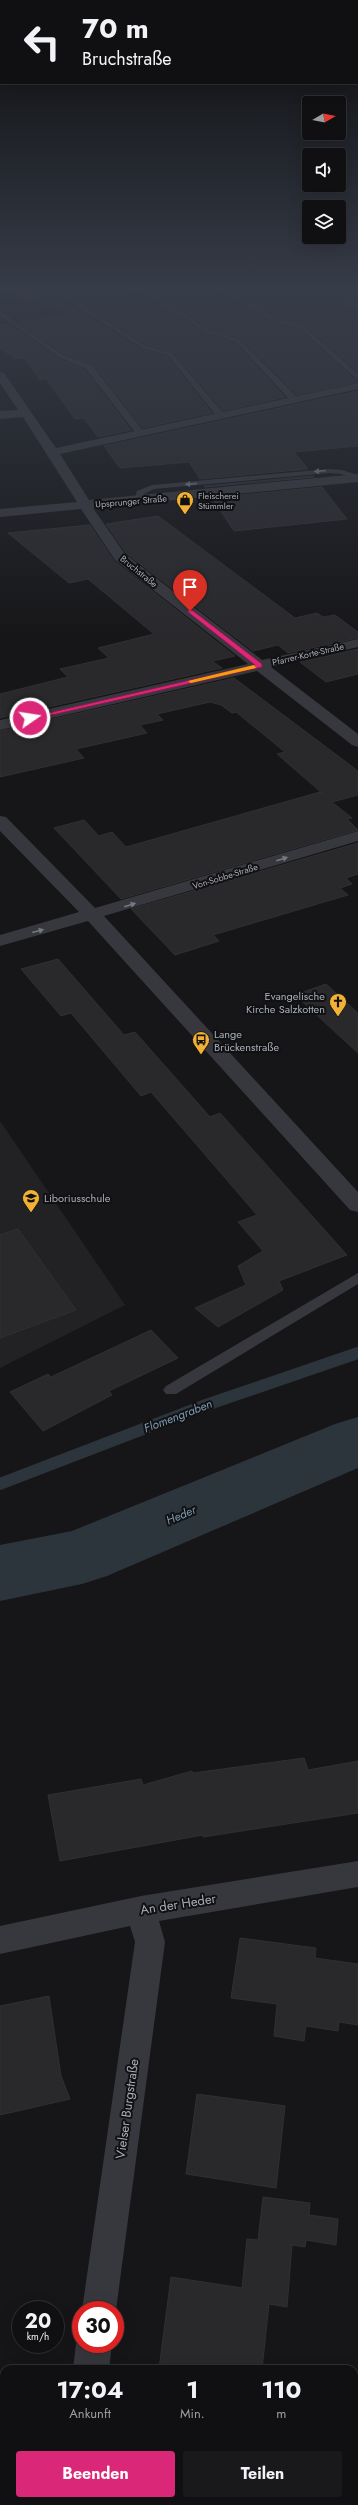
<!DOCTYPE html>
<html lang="de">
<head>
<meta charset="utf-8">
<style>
	:root { --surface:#101012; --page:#19191b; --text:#f1f3f6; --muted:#9c9d9f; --line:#303032; --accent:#db2777 }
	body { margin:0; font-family:Jost,sans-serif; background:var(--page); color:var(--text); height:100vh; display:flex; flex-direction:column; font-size:15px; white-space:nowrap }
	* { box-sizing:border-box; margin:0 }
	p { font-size:13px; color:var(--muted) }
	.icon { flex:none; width:22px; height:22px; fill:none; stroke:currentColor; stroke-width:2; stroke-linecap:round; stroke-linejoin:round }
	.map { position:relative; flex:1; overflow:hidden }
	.side { position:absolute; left:0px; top:2365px; width:358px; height:140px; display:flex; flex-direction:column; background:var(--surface); border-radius:12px 12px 0 0; box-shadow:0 4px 16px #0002,0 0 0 1px var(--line) }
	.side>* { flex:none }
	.banner { position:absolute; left:0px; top:0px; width:358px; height:84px; box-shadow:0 4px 16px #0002,0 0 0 1px var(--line); background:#101012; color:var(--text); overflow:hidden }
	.needle { width:26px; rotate:80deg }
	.fabs { position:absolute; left:302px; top:96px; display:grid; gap:8px }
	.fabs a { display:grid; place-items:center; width:44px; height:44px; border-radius:4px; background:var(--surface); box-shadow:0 4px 16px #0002,0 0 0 1px var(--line); font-size:20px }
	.speed { position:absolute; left:12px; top:2301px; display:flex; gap:8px; font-size:20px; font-weight:700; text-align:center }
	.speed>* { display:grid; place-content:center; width:52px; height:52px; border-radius:50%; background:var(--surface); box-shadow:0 4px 16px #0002,0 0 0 1px var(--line); line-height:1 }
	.speed small { font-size:10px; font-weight:400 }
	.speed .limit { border:6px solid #d22; background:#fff; color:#111 }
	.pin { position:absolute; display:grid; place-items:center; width:34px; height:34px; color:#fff; margin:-41px -17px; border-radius:50% 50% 50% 0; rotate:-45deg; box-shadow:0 0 4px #0007 }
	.pin .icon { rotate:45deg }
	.me { position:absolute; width:44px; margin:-22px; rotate:77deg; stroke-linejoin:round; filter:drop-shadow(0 0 3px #0008) }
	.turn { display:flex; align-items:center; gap:14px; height:84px; padding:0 16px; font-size:18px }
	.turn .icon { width:52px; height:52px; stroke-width:2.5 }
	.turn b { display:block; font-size:28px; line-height:34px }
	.eta { display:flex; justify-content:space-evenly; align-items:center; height:68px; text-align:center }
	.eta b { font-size:24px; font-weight:700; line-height:28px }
	.button { display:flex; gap:8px; margin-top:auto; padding:8px 16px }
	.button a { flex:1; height:46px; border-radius:4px; background:var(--accent); color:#fff; font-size:16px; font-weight:700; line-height:46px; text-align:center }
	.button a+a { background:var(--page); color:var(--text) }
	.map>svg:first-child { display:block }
	.built { fill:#222225 }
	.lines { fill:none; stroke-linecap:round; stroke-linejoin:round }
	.stream { stroke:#2c353c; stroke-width:12 }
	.river { fill:#2c353c; fill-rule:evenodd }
	.building { fill:#29292c; stroke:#303034 }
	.service { fill:#37383d; fill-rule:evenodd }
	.minor { fill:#37383d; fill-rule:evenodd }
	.oneway { fill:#757881 }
	.route { fill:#db2777; stroke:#8e194d }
	.slow { fill:#f59e0b }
	.labels { text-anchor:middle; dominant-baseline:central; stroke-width:4; stroke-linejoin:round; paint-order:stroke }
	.far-poi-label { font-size:9px; fill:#a8adb8; stroke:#111113; text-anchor:start }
	.far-street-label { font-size:9px; fill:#a8adb8; stroke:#111113 }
	.poi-label { font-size:11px; fill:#a8adb8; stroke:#111113; text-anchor:start }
	.water-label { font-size:12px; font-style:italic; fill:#7f9bb3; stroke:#111113 }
	.near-street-label { font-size:13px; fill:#a8adb8; stroke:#111113 }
</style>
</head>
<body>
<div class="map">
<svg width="358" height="2505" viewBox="0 0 358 2505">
	<rect width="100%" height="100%" fill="#161618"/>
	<path class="built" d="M 0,1121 L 125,1305 L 0,1368 Z"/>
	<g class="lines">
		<path class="stream" d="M 0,1484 L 203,1406 L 358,1353"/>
		<path class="river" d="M 358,1417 L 358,1468 L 107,1576 L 82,1584 L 0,1601 L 0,1545 L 72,1531 L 335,1424 Z"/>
	</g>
	<path class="building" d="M 21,291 L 47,291 L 141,349 L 167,356 L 212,413 L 142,428 L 93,364 L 64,354 L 18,322 L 71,313 L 20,296 Z
		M 86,291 L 121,291 L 136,300 L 149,297 L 206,334 L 235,343 L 285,397 L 223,411 L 173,352 L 147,345 L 71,296 Z
		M 189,291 L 205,291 L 216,297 L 224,296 L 274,323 L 298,329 L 358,382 L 297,395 L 241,339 L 212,330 L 159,296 Z
		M 251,291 L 320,291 L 358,312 L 358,372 L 304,324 L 280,318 L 234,294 Z
		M 335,291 L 358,291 L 358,302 Z
		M 8,324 L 58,358 L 85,370 L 131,430 L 98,437 L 84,418 L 75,419 L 46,379 L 40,380 L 25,358 L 16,359 L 0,348 L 0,325 Z
		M 358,391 L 358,446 L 294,452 L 308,469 L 200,479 L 189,462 L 120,468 L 104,446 Z
		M 314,477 L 205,487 L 204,486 L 313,476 Z
		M 322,487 L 347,519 L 234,531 L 212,498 Z
		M 158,516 L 295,618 L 317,613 L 323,617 L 335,615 L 358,632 L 358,638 L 288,653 L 278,645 L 253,651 L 126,553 L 106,524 Z
		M 90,525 L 114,561 L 235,656 L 212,661 L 222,668 L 0,718 L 0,694 L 68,677 L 60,669 L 109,658 L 98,648 L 154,634 L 88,579 L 69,583 L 8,533 Z
		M 358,649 L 358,674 L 326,682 L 300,662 Z
		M 234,678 L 358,771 L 358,795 L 332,802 L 352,818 L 347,819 L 358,830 L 121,899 L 54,828 L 84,820 L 99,836 L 112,832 L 126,847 L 320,792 L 323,794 L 277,754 L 285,752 L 236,712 L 232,713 L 221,705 L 210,702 L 157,714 L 163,720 L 140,725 L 147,733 L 76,749 L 84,758 L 0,777 L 0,731 Z
		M 358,843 L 358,874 L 346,878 L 352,884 L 340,888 L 348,895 L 213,935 L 219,941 L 175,955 L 131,909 Z
		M 58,959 L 124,1035 L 135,1032 L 210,1117 L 220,1113 L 347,1255 L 279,1281 L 283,1290 L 218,1327 L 195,1308 L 246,1285 L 238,1266 L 263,1251 L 238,1222 L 257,1215 L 151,1092 L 141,1096 L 71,1013 L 61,1016 L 21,969 Z
		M 326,984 L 358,1013 L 358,1053 L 295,995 Z
		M 18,1229 L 76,1310 L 0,1338 L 0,1235 Z
		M 151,1330 L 178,1358 L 109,1391 L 112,1395 L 43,1431 L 10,1392 L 48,1374 L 51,1377 Z
		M 304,1758 L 308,1770 L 358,1761 L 358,1813 L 203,1837 L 203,1835 L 60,1861 L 48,1795 L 141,1779 L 143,1785 L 192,1771 L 193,1773 Z
		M 240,1938 L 316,1948 L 315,1958 L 358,1964 L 358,2025 L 339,2022 L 338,2031 L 306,2026 L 304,2041 L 274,2036 L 277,2004 L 231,1998 Z
		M 49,1996 L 61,2076 L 70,2099 L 0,2115 L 0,2006 Z
		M 197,2094 L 285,2106 L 276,2188 L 186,2174 Z
		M 263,2197 L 310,2203 L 309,2215 L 338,2219 L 336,2245 L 306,2240 L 305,2247 L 292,2245 L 287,2307 L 269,2304 L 262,2369 L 159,2369 L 171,2277 L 242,2288 L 247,2239 L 258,2240 Z"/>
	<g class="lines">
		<path class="service" d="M 48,291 L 85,291 L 67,295 L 146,346 L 172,353 L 224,414 L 224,418 L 218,418 L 168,355 L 142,348 L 59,295 Z
			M 142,291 L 149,291 L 211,331 L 240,340 L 298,398 L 298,402 L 292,402 L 236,342 L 207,333 Z
			M 219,291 L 226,291 L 279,319 L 303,325 L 358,374 L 358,380 L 299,328 L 275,322 Z
			M 0,311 L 63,355 L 92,365 L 143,431 L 143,435 L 137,435 L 86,369 L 59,357 L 0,316 Z
			M 329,469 L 342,470 L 358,475 L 358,480 L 341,474 L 329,473 L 154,489 L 144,494 L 141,502 L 134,500 L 137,491 L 152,485 Z
			M 358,1273 L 358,1284 L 176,1394 L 166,1394 L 163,1390 L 166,1386 Z"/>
		<path class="minor" d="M 321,291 L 333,291 L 358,304 L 358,311 Z
			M 0,372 L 4,373 L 56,448 L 358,383 L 358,389 L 60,454 L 89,500 L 358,474 L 358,482 L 93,508 L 125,554 L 262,660 L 358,639 L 358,647 L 271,667 L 358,734 L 358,747 L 352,745 L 257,671 L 0,730 L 0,720 L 248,664 L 115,560 L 81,509 L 0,517 L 0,509 L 77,502 L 23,417 L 0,419 L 0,411 L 18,410 L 0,383 Z
			M 0,816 L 6,817 L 95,908 L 358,831 L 358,841 L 104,916 L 358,1192 L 358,1212 L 350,1210 L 88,921 L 0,946 L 0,935 L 79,912 L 0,831 Z
			M 358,1861 L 358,1887 L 159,1921 L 165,1942 L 116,2310 L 115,2313 L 115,2310 L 82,2310 L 135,1942 L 130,1926 L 0,1954 L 0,1926 L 141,1896 Z
			M 81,2333 L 81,2344 L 112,2344 L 109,2369 L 73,2369 L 76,2344 Z
			M 53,2501 L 91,2501 L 91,2505 L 53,2505 Z"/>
	</g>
	<defs><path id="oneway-solid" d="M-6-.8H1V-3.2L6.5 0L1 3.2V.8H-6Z"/></defs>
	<g class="oneway">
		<use href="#oneway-solid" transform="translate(320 471) rotate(175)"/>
		<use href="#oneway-solid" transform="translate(191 484) rotate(175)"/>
		<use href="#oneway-solid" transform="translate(282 859) rotate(-17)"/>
		<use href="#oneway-solid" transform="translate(130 905) rotate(-17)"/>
		<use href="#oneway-solid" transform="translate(38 931) rotate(-15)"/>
	</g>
	<linearGradient id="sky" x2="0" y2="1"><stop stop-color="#0c0c0d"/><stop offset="0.45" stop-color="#363c48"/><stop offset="1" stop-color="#363c48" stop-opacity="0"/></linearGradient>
	<rect width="358" height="641" fill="url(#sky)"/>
	<path class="route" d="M 188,610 L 192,610 L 262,664 L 262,667 L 30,720 L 27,718 L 255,665 L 188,612 Z"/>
	<path class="slow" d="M 254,665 L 256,668 L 191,683 L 188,681 Z"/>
	<defs>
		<symbol id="shop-pin" viewBox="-11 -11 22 30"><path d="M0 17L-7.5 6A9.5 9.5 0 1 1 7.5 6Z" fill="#f2b134" stroke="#111113"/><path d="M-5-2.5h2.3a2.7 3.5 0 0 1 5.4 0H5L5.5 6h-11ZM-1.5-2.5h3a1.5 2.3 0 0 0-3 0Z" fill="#111"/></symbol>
		<symbol id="church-pin" viewBox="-11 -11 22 30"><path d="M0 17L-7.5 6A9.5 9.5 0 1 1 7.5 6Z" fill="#f2b134" stroke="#111113"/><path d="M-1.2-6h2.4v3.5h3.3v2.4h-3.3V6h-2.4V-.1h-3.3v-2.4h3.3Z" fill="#111"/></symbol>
		<symbol id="bus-pin" viewBox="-11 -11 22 30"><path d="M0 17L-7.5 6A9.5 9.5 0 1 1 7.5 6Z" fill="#f2b134" stroke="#111113"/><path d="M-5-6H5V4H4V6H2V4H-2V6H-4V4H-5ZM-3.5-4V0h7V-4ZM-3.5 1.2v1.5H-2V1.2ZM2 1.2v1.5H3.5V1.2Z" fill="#111"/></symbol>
		<symbol id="school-pin" viewBox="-11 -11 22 30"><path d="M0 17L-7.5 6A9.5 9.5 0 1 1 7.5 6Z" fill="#f2b134" stroke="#111113"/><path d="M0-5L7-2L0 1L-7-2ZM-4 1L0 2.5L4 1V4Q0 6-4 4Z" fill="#111"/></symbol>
	</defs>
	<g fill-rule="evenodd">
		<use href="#shop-pin" x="175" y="490" width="20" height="27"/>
		<use href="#church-pin" x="328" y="992" width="20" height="27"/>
		<use href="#bus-pin" x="191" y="1030" width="20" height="27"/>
		<use href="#school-pin" x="21" y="1188" width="20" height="27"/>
	</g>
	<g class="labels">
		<g class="far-poi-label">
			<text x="198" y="495">Fleischerei<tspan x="198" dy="10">Stümmler</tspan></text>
		</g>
		<g class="far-street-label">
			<text transform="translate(131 501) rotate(-5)">Upsprunger Straße</text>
			<text transform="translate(139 571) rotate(39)">Bruchstraße</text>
			<text transform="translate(308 654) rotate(-13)">Pfarrer-Korte-Straße</text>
			<text transform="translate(225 876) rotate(-17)">Von-Sobbe-Straße</text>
		</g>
		<g class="poi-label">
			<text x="325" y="996" text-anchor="end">Evangelische<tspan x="325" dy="13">Kirche Salzkotten</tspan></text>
			<text x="214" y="1034">Lange<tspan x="214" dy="13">Brückenstraße</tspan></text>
			<text x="44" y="1198">Liboriusschule</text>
		</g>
		<g class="water-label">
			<text transform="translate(178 1416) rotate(-21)">Flomengraben</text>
			<text transform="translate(181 1515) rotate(-23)">Heder</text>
		</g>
		<g class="near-street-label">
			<text transform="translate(178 1904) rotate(-9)">An der Heder</text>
			<text transform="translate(127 2109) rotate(-82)">Vielser Burgstraße</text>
		</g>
	</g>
</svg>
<div class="fabs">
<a><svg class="needle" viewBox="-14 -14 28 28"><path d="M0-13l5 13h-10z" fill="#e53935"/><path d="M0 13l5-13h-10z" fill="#9c9d9f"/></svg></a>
<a><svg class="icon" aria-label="sound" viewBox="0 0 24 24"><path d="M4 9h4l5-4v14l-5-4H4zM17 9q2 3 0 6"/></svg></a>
<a><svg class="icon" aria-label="layers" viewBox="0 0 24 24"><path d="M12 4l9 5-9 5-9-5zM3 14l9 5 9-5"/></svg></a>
</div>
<div class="speed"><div>20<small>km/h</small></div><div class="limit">30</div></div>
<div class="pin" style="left:190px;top:611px;background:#d93025"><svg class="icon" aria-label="arrive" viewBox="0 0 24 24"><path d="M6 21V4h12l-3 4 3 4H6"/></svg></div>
<svg class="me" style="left:30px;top:718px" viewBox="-20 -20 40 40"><circle r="17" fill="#db2777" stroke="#fff" stroke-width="3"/><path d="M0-11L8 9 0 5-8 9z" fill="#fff"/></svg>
<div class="banner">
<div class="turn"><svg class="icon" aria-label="left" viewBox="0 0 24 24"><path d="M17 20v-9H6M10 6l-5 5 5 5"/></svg><div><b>70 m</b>Bruchstraße</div></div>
</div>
<section class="side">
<div class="eta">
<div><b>17:04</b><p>Ankunft</p></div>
<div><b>1</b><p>Min.</p></div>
<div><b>110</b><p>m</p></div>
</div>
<div class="button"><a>Beenden</a><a>Teilen</a></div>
</section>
</div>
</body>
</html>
